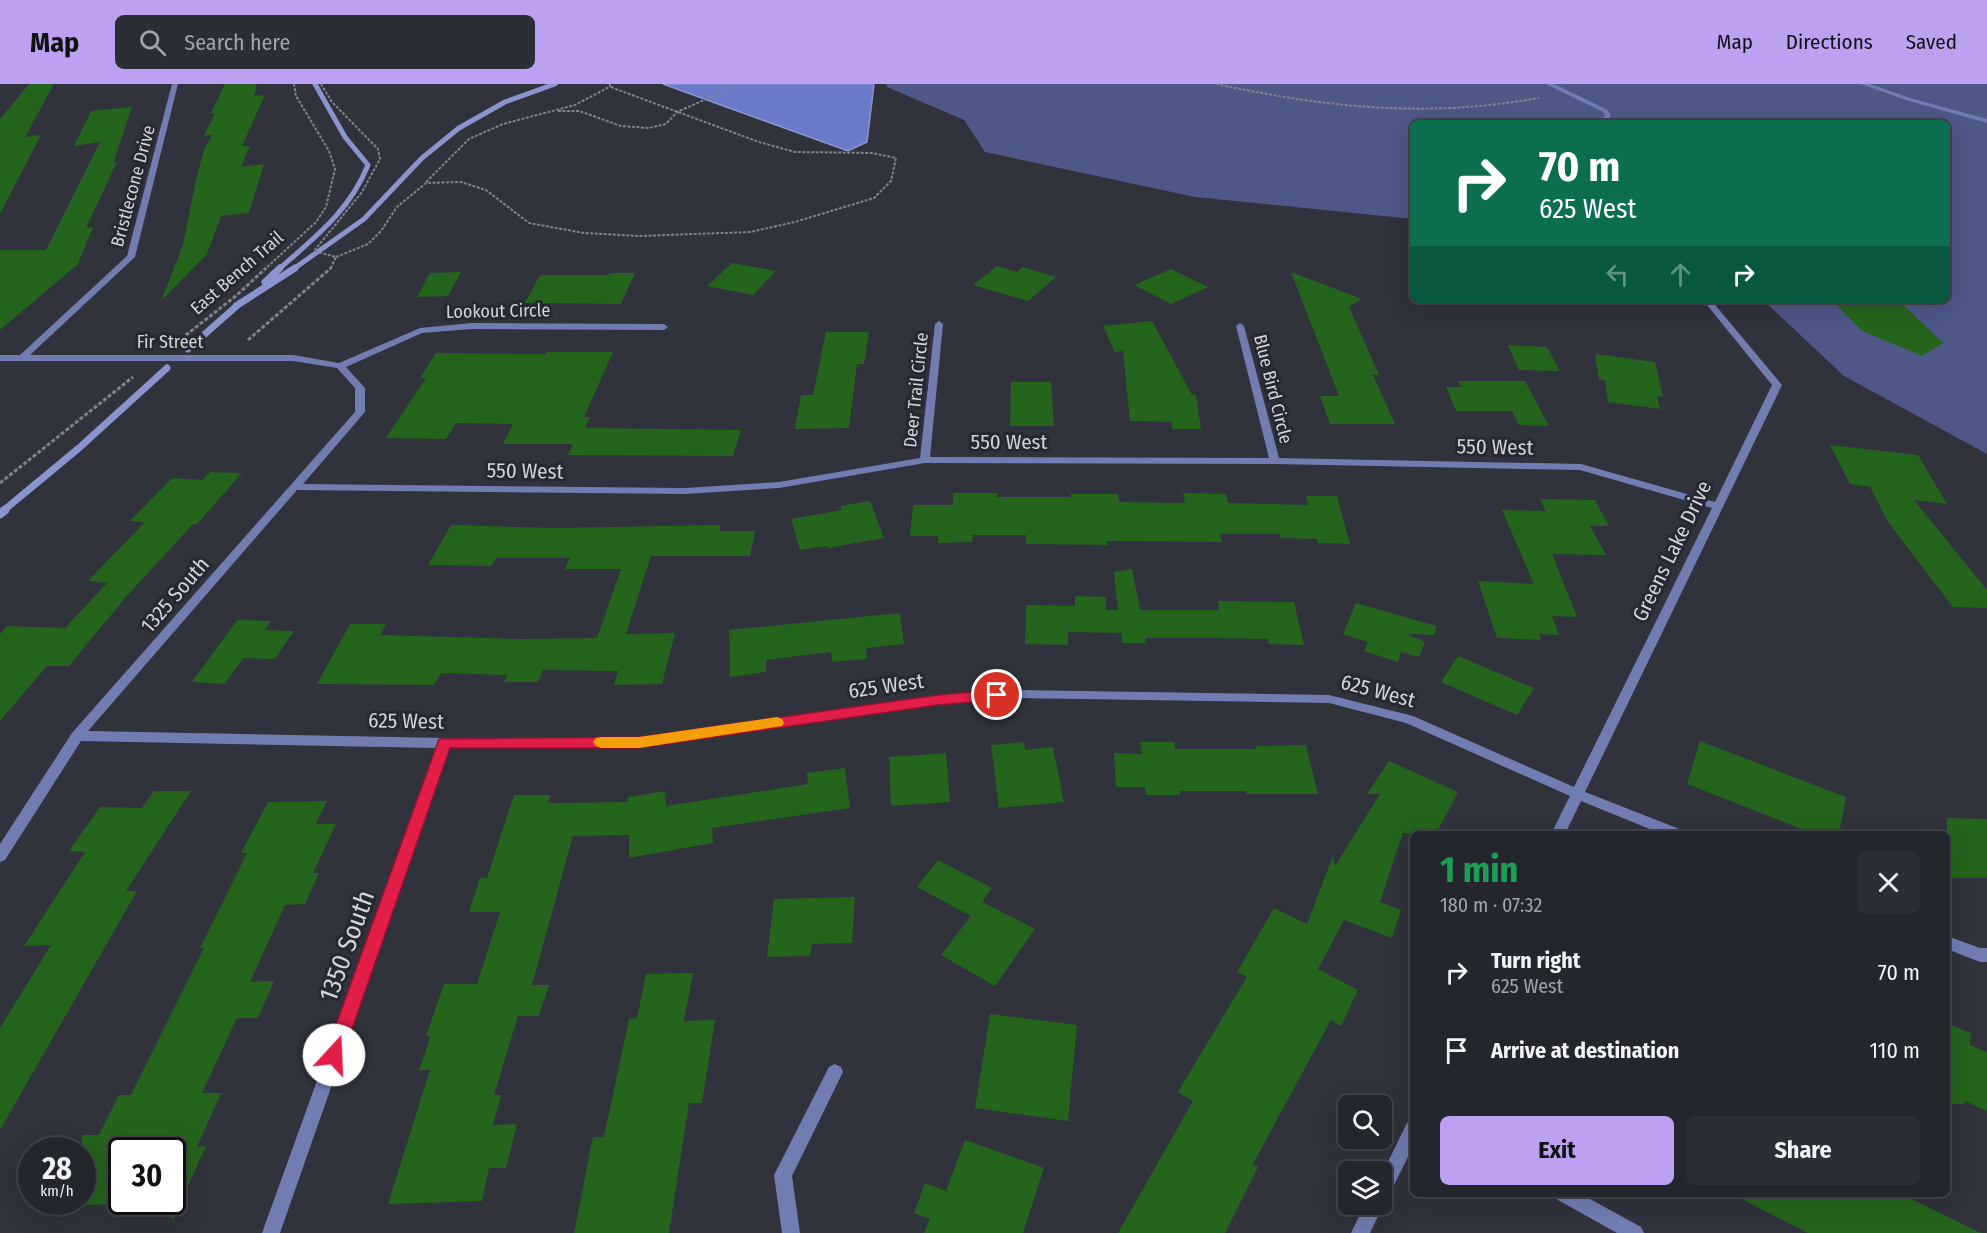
<!DOCTYPE html>
<html lang="en">
<head>
<meta charset="utf-8">
<style>
	:root { --surface:#24262d; --page:#2c2e35; --text:#f1f3f6; --muted:#a3a5aa; --line:#414349; --accent:#bca0f2 }
	body { margin:0; font-family:"Fira Sans Condensed",sans-serif; background:var(--page); color:var(--text); height:100vh; display:flex; flex-direction:column; font-size:22px; white-space:nowrap }
	* { box-sizing:border-box; margin:0 }
	p { font-size:20px; color:var(--muted) }
	.icon { flex:none; width:33px; height:33px; fill:none; stroke:currentColor; stroke-width:2; stroke-linecap:round; stroke-linejoin:round }
	.map { position:relative; flex:1; overflow:hidden }
	.drawer { position:absolute; left:1410px; top:747px; width:540px; height:366px; display:flex; flex-direction:column; background:var(--surface); border-radius:9px; box-shadow:0 6px 24px #0002,0 0 0 2px var(--line) }
	.drawer>* { flex:none }
	.top-card { position:absolute; left:1410px; top:36px; width:540px; height:183px; border-radius:9px; box-shadow:0 6px 24px #0002,0 0 0 2px var(--line); background:#0b6e4f; color:#fff; overflow:hidden }
	.fabs { position:absolute; left:1338px; top:1011px; display:grid; gap:12px }
	.fabs a { display:grid; place-items:center; width:54px; height:54px; border-radius:9px; background:var(--surface); box-shadow:0 6px 24px #0002,0 0 0 2px var(--line); font-size:30px }
	.speed { position:absolute; left:18px; top:1053px; display:flex; gap:12px; font-size:30px; font-weight:700; text-align:center }
	.speed>* { display:grid; place-content:center; width:78px; height:78px; border-radius:50%; background:var(--surface); box-shadow:0 6px 24px #0002,0 0 0 2px var(--line); line-height:1 }
	.speed small { font-size:15px; font-weight:400 }
	.speed .limit { border:3px solid #111; border-radius:9px; background:#fff; color:#111 }
	.pin { position:absolute; display:grid; place-items:center; width:51px; height:51px; color:#fff; margin:-26px; border:3px solid #fff; border-radius:50%; box-shadow:0 2px 6px #0007 }
	.me { position:absolute; width:66px; margin:-33px; rotate:20deg; stroke-linejoin:round; filter:drop-shadow(0 0 4px #0008) }
	.turn { display:flex; align-items:center; gap:21px; height:126px; padding:0 30px; font-size:27px }
	.turn .icon { width:78px; height:78px; stroke-width:2.5 }
	.turn b { display:block; font-size:42px; line-height:51px }
	.lanes { display:flex; align-items:center; height:57px; padding:0 30px; background:#0003; justify-content:center; gap:30px; direction:ltr }
	.lanes .off { opacity:.35 }
	.round { display:grid; place-items:center; flex:none; width:63px; height:63px; border-radius:9px; background:var(--page) }
	.headline { display:flex; align-items:center; justify-content:space-between; height:102px; padding:0 30px }
	h1 { font-size:36px; font-weight:700; line-height:45px; color:#1e9e55 }
	.primary-button { display:flex; gap:12px; margin-top:auto; padding:12px 30px }
	.primary-button a { flex:1; height:69px; border-radius:9px; background:var(--accent); color:#111; font-size:24px; font-weight:700; line-height:69px; text-align:center }
	.primary-button a+a { background:var(--page); color:var(--text) }
	ul { padding:0; list-style:none }
	li { display:flex; align-items:center; gap:18px; height:78px; padding:0 30px }
	li div { flex:1 }
	li b { display:block; font-size:22px }
	li em { font-style:normal }
	header { display:flex; align-items:center; gap:36px; box-sizing:border-box; height:84px; padding:0 30px; background:var(--accent); color:#111 }
	header strong { font-size:28px }
	nav { display:flex; gap:33px; margin-inline-start:auto; font-size:21px }
	.search { width:420px; height:54px; background:var(--page); display:flex; align-items:center; gap:15px; box-sizing:border-box; padding:0 21px; border-radius:9px; color:var(--muted); font-size:22px }
	.map>svg:first-child { display:block }
	.green { fill:#4e5786 }
	.water { fill:#6b79c9; stroke:#8a94ce; stroke-width:1.5 }
	.lines { fill:none; stroke-linecap:round; stroke-linejoin:round }
	.stream-far2 { stroke:#8a94ce; stroke-width:5 }
	.stream-far1 { stroke:#8a94ce; stroke-width:7 }
	.stream { stroke:#8a94ce; stroke-width:9 }
	.building { fill:#25641d }
	.path-far1 { stroke:#81838b; stroke-width:2; stroke-dasharray:3 1.5; stroke-linecap:butt }
	.path { stroke:#81838b; stroke-width:3; stroke-dasharray:4 2; stroke-linecap:butt }
	.minor { fill:#717cb1; fill-rule:evenodd }
	.route { fill:#e11d48; stroke:#92132f; stroke-width:1.5 }
	.slow { fill:#f59e0b }
	.labels { text-anchor:middle; dominant-baseline:central; stroke-width:6; stroke-linejoin:round; paint-order:stroke }
	.far-street-label { font-size:18px; fill:#d2d4da; stroke:#262832 }
	.street-label { font-size:21px; fill:#d2d4da; stroke:#262832 }
	.near-street-label { font-size:26px; fill:#d2d4da; stroke:#262832 }
</style>
</head>
<body>
<header>
<strong>Map</strong>
<div class="search"><svg class="icon" aria-label="search" viewBox="0 0 24 24"><circle cx="10" cy="10" r="6"/><path d="M15 15l6 6"/></svg>Search here</div>
<nav><a>Map</a><a>Directions</a><a>Saved</a></nav>
</header>
<div class="map">
<svg width="1987" height="1149" viewBox="0 0 1987 1149">
	<rect width="100%" height="100%" fill="#30323c"/>
	<path class="green" d="M 886,0 L 1987,0 L 1987,370 L 1844,292 L 1763,216 L 1947,216 L 1947,39 L 1413,39 L 1413,135 L 1195,113 L 985,68 L 964,36 L 887,3 Z"/>
	<path class="water" d="M 663,0 L 874,0 L 867,58 L 848,67 Z"/>
	<g class="lines">
		<path class="stream-far2" d="M 278,186 C 315,153 349,128 368,81 L 345,53 L 315,0
			M 292,186 L 364,135 L 422,74 L 459,44 L 505,18 L 555,0"/>
		<path class="stream-far1" d="M 265,198 L 280,184
			M 236,222 L 295,184
			M 188,265 L 240,219
			M 3,427 L 79,364 L 167,284"/>
		<path class="stream" d="M 0,430 L 5,426"/>
	</g>
	<path class="building" d="M 29,0 L 54,0 L 25,53 L 41,51 L 0,130 L 0,35 Z
		M 225,0 L 257,0 L 254,12 L 265,11 L 242,62 L 250,62 L 241,83 L 264,80 L 249,129 L 221,132 L 207,170 L 161,217 L 183,161 L 196,95 L 204,66 L 212,51 L 204,52 L 215,29 L 211,29 Z
		M 132,23 L 113,79 L 117,78 L 86,144 L 93,143 L 78,180 L 0,246 L 0,166 L 46,166 L 100,58 L 74,62 L 91,27 Z
		M 732,179 L 776,187 L 753,211 L 707,202 Z
		M 997,182 L 1017,188 L 1022,183 L 1056,193 L 1028,217 L 973,201 Z
		M 1171,185 L 1208,203 L 1171,220 L 1134,201 Z
		M 461,188 L 448,212 L 417,213 L 430,189 Z
		M 1291,188 L 1362,215 L 1349,223 L 1379,291 L 1373,291 L 1395,340 L 1330,340 L 1320,312 L 1339,312 Z
		M 609,189 L 635,189 L 621,220 L 525,219 L 540,191 L 609,191 Z
		M 1832,216 L 1898,216 L 1943,259 L 1922,272 L 1862,247 Z
		M 1152,237 L 1192,311 L 1196,311 L 1201,345 L 1172,345 L 1171,338 L 1130,337 L 1123,267 L 1115,268 L 1103,242 Z
		M 826,248 L 869,248 L 864,280 L 857,280 L 849,344 L 795,345 L 801,311 L 813,311 Z
		M 1508,261 L 1547,263 L 1560,287 L 1519,286 Z
		M 547,268 L 613,268 L 584,333 L 590,333 L 585,344 L 741,346 L 733,372 L 568,371 L 573,360 L 503,360 L 513,340 L 456,339 L 446,355 L 386,354 L 426,294 L 420,294 L 436,269 L 545,270 Z
		M 1595,270 L 1655,278 L 1663,313 L 1657,312 L 1660,325 L 1608,318 L 1605,296 L 1599,296 Z
		M 1458,297 L 1525,297 L 1549,342 L 1519,341 L 1512,327 L 1456,327 L 1446,303 L 1461,303 Z
		M 1011,298 L 1051,298 L 1054,342 L 1010,342 Z
		M 1830,361 L 1918,371 L 1947,420 L 1914,416 L 1987,506 L 1987,524 L 1953,523 L 1888,438 L 1870,403 L 1850,400 Z
		M 210,388 L 242,389 L 197,440 L 193,440 L 125,514 L 69,582 L 47,582 L 0,637 L 0,550 L 7,542 L 65,544 L 107,499 L 88,497 L 145,438 L 130,437 L 172,394 L 203,396 Z
		M 953,409 L 997,409 L 997,413 L 1071,413 L 1071,410 L 1118,410 L 1119,418 L 1185,419 L 1183,409 L 1226,410 L 1228,419 L 1308,421 L 1306,412 L 1337,412 L 1350,460 L 1318,459 L 1317,455 L 1281,454 L 1280,450 L 1220,450 L 1222,458 L 1107,457 L 1107,461 L 1026,460 L 1026,451 L 973,451 L 972,458 L 938,459 L 938,452 L 910,452 L 913,421 L 953,421 Z
		M 1540,415 L 1595,416 L 1609,442 L 1590,442 L 1606,471 L 1552,470 L 1577,533 L 1552,532 L 1559,551 L 1539,550 L 1541,556 L 1497,554 L 1478,497 L 1534,500 L 1502,426 L 1546,427 Z
		M 870,417 L 884,454 L 828,464 L 827,462 L 800,466 L 791,435 L 842,426 L 840,422 Z
		M 451,441 L 553,444 L 721,441 L 719,447 L 755,447 L 750,472 L 651,472 L 626,550 L 675,549 L 662,600 L 614,601 L 618,587 L 543,586 L 538,598 L 504,598 L 507,591 L 441,589 L 434,601 L 317,600 L 350,540 L 386,540 L 380,551 L 521,555 L 597,554 L 621,485 L 565,485 L 570,474 L 496,474 L 491,482 L 428,481 Z
		M 1132,485 L 1140,526 L 1219,526 L 1218,517 L 1294,518 L 1304,561 L 1269,560 L 1268,555 L 1213,554 L 1145,554 L 1146,559 L 1122,559 L 1121,549 L 1068,548 L 1068,561 L 1025,560 L 1026,521 L 1075,522 L 1075,512 L 1106,513 L 1106,526 L 1118,526 L 1114,488 Z
		M 1356,519 L 1436,542 L 1435,551 L 1407,550 L 1425,558 L 1419,573 L 1401,568 L 1398,578 L 1364,567 L 1368,558 L 1343,550 Z
		M 900,529 L 904,560 L 866,564 L 867,575 L 832,578 L 831,568 L 766,576 L 766,588 L 730,593 L 729,546 Z
		M 237,536 L 271,537 L 264,546 L 294,547 L 275,575 L 243,574 L 225,600 L 192,598 Z
		M 1458,572 L 1534,604 L 1517,631 L 1441,598 Z
		M 1700,657 L 1846,713 L 1839,750 L 1814,750 L 1687,700 Z
		M 1024,658 L 1025,666 L 1053,663 L 1064,718 L 999,724 L 991,661 Z
		M 1140,658 L 1175,658 L 1175,665 L 1257,665 L 1255,662 L 1306,661 L 1318,710 L 1247,710 L 1246,707 L 1180,707 L 1180,711 L 1146,711 L 1145,703 L 1116,703 L 1114,669 L 1142,670 Z
		M 946,669 L 950,718 L 891,722 L 889,673 Z
		M 1389,677 L 1458,708 L 1436,750 L 1403,749 L 1380,818 L 1401,826 L 1392,854 L 1344,836 L 1318,885 L 1358,906 L 1341,942 L 1331,936 L 1253,1080 L 1258,1083 L 1225,1149 L 1118,1149 L 1193,1017 L 1178,1008 L 1247,893 L 1237,888 L 1274,824 L 1307,840 L 1333,772 L 1335,782 L 1380,710 L 1367,710 Z
		M 845,684 L 850,724 L 712,744 L 713,759 L 629,774 L 629,751 L 573,752 L 532,901 L 549,901 L 539,932 L 518,932 L 494,1011 L 501,1011 L 493,1041 L 517,1040 L 506,1084 L 489,1084 L 482,1117 L 388,1120 L 430,986 L 419,986 L 431,952 L 426,952 L 444,900 L 477,900 L 500,828 L 469,828 L 480,794 L 487,794 L 514,711 L 551,711 L 548,719 L 628,718 L 628,713 L 665,707 L 666,722 L 808,700 L 807,689 Z
		M 154,707 L 191,707 L 126,807 L 137,807 L 0,1046 L 0,944 L 51,861 L 24,862 L 85,768 L 69,767 L 100,723 L 142,724 Z
		M 327,717 L 316,740 L 336,740 L 313,789 L 319,789 L 305,820 L 285,821 L 250,898 L 274,897 L 258,934 L 237,934 L 202,1009 L 221,1009 L 197,1063 L 206,1062 L 172,1138 L 172,1066 L 122,1066 L 122,1120 L 82,1121 L 82,1051 L 99,1051 L 119,1011 L 131,1011 L 204,864 L 200,864 L 247,769 L 241,769 L 268,718 Z
		M 1947,734 L 1987,735 L 1987,794 L 1947,794 Z
		M 938,776 L 992,804 L 982,818 L 1035,845 L 995,902 L 941,871 L 971,832 L 917,803 Z
		M 855,813 L 852,859 L 812,860 L 810,872 L 767,873 L 774,815 Z
		M 693,889 L 684,937 L 715,936 L 702,1019 L 689,1019 L 669,1149 L 574,1149 L 593,1053 L 604,1053 L 629,935 L 637,934 L 646,890 Z
		M 990,930 L 1077,941 L 1068,1037 L 975,1024 Z
		M 1947,939 L 1971,949 L 1970,961 L 1987,968 L 1987,1027 L 1965,1017 L 1965,1020 L 1947,1020 Z
		M 965,1056 L 1044,1084 L 1023,1149 L 924,1149 L 930,1135 L 914,1129 L 925,1099 L 946,1107 Z
		M 1732,1110 L 1901,1110 L 1981,1149 L 1808,1149 Z"/>
	<g class="lines">
		<path class="path-far1" d="M 321,0 L 332,18 L 378,65 L 380,75 L 362,108 L 314,167 L 336,173 L 330,186
			M 1216,0 C 1330,24 1424,34 1539,14
			M 558,27 L 579,27 L 621,42 L 649,44 L 666,40 L 677,28 L 727,6 L 733,0
			M 426,98 L 469,55 L 503,40 L 575,21 L 611,2
			M 336,173 L 368,160 L 381,147 L 397,123 L 426,99 L 461,98 L 486,106 L 529,139 L 584,149 L 639,152 L 750,148 L 795,138 L 874,114 L 891,97 L 896,74 L 872,69 L 795,68 L 759,58 L 613,4 L 609,0
			M 264,186 L 316,138 L 326,123 L 335,85 L 329,67 L 296,12 L 294,0"/>
		<path class="path" d="M 181,255 L 237,211 L 266,184
			M 248,256 L 331,184
			M 0,399 L 133,293"/>
		<path class="minor" d="M 172,0 L 178,0 L 135,173 L 30,271 L 293,271 L 339,279 L 420,244 L 472,239 L 664,240 L 668,243 L 664,246 L 472,245 L 422,249 L 346,283 L 365,304 L 365,328 L 303,400 L 685,404 L 779,398 L 920,374 L 935,240 L 939,237 L 943,240 L 930,373 L 1269,374 L 1236,242 L 1240,239 L 1244,242 L 1279,374 L 1581,380 L 1715,418 L 1772,301 L 1703,216 L 1711,216 L 1782,301 L 1585,708 L 1682,746 L 1684,750 L 1662,750 L 1581,717 L 1565,750 L 1551,750 L 1570,712 L 1406,639 L 1329,619 L 1017,614 L 937,620 L 639,663 L 450,664 L 280,1149 L 262,1149 L 437,664 L 81,657 L 5,776 L 0,778 L 0,760 L 72,649 L 355,328 L 355,304 L 337,284 L 293,277 L 0,277 L 0,271 L 20,271 L 127,172 ZM 925,379 L 1275,380 L 1580,386 L 1712,424 L 1574,703 L 1413,632 L 1329,611 L 1017,606 L 937,612 L 639,653 L 445,654 L 88,647 L 297,406 L 685,410 L 779,404 Z
			M 1546,0 L 1554,0 L 1608,26 L 1611,32 L 1604,39 L 1597,39 L 1605,32 L 1603,28 Z
			M 1861,0 L 1870,0 L 1910,14 L 1987,35 L 1987,39 L 1906,16 Z
			M 1947,852 L 1980,864 L 1987,864 L 1987,878 L 1980,878 L 1947,865 Z
			M 835,980 L 841,983 L 843,988 L 792,1092 L 800,1149 L 782,1149 L 774,1091 L 829,983 Z
			M 1413,1037 L 1413,1063 L 1388,1113 L 1382,1116 L 1384,1120 L 1370,1149 L 1351,1149 L 1365,1120 L 1382,1120 L 1382,1090 L 1407,1039 Z
			M 1555,1110 L 1581,1110 L 1641,1143 L 1644,1149 L 1617,1149 L 1558,1116 Z"/>
	</g>
	<path class="route" d="M 997,606 L 1004,611 L 997,616 L 938,621 L 639,664 L 450,664 L 343,971 L 340,977 L 334,979 L 328,977 L 325,971 L 439,655 L 639,653 L 938,611 Z"/>
	<path class="slow" d="M 777,633 L 782,635 L 784,639 L 782,642 L 639,664 L 601,664 L 596,662 L 593,658 L 596,654 L 601,653 L 639,653 Z"/>
	<g class="labels">
		<g class="far-street-label">
			<text transform="translate(133 102) rotate(-75)">Bristlecone Drive</text>
			<text transform="translate(237 189) rotate(-41)">East Bench Trail</text>
			<text transform="translate(498 227) rotate(-1)">Lookout Circle</text>
			<text x="170" y="258">Fir Street</text>
			<text transform="translate(1273 305) rotate(76)">Blue Bird Circle</text>
			<text transform="translate(916 306) rotate(-84)">Deer Trail Circle</text>
		</g>
		<g class="street-label">
			<text x="1009" y="358">550 West</text>
			<text transform="translate(1495 363) rotate(1)">550 West</text>
			<text transform="translate(525 387) rotate(1)">550 West</text>
			<text transform="translate(1672 467) rotate(-64)">Greens Lake Drive</text>
			<text transform="translate(175 511) rotate(-49)">1325 South</text>
			<text transform="translate(886 602) rotate(-8)">625 West</text>
			<text transform="translate(1378 607) rotate(15)">625 West</text>
			<text transform="translate(406 637) rotate(1)">625 West</text>
		</g>
		<g class="near-street-label">
			<text transform="translate(347 862) rotate(-70)">1350 South</text>
		</g>
	</g>
</svg>
<div class="fabs">
<a><svg class="icon" aria-label="search" viewBox="0 0 24 24"><circle cx="10" cy="10" r="6"/><path d="M15 15l6 6"/></svg></a>
<a><svg class="icon" aria-label="layers" viewBox="0 0 24 24"><path d="M12 4l9 5-9 5-9-5zM3 14l9 5 9-5"/></svg></a>
</div>
<div class="speed"><div>28<small>km/h</small></div><div class="limit">30</div></div>
<div class="pin" style="left:997px;top:611px;background:#d93025"><svg class="icon" aria-label="arrive" viewBox="0 0 24 24"><path d="M6 21V4h12l-3 4 3 4H6"/></svg></div>
<svg class="me" style="left:334px;top:971px" viewBox="-20 -20 40 40"><circle r="19" fill="#fff"/><path d="M0-13L10 11 0 6-10 11z" fill="#e11d48"/></svg>
<div class="top-card">
<div class="turn"><svg class="icon" aria-label="right" viewBox="0 0 24 24"><path d="M7 20v-9h11M14 6l5 5-5 5"/></svg><div><b>70 m</b>625 West</div></div>
<div class="lanes"><svg class="icon off" aria-label="left" viewBox="0 0 24 24"><path d="M17 20v-9H6M10 6l-5 5 5 5"/></svg><svg class="icon off" aria-label="ahead" viewBox="0 0 24 24"><path d="M12 20V5M6 11l6-6 6 6"/></svg><svg class="icon" aria-label="right" viewBox="0 0 24 24"><path d="M7 20v-9h11M14 6l5 5-5 5"/></svg></div>
</div>
<section class="drawer">
<div class="headline"><div><h1>1 min</h1><p>180 m · 07:32</p></div><a class="round"><svg class="icon" aria-label="close" viewBox="0 0 24 24"><path d="M6 6l12 12M18 6L6 18"/></svg></a></div>
<ul>
<li><svg class="icon" aria-label="right" viewBox="0 0 24 24"><path d="M7 20v-9h11M14 6l5 5-5 5"/></svg><div><b>Turn right</b><p>625 West</p></div><em>70 m</em></li>
<li><svg class="icon" aria-label="arrive" viewBox="0 0 24 24"><path d="M6 21V4h12l-3 4 3 4H6"/></svg><div><b>Arrive at destination</b></div><em>110 m</em></li>
</ul>
<div class="primary-button"><a>Exit</a><a>Share</a></div>
</section>
</div>
</body>
</html>
